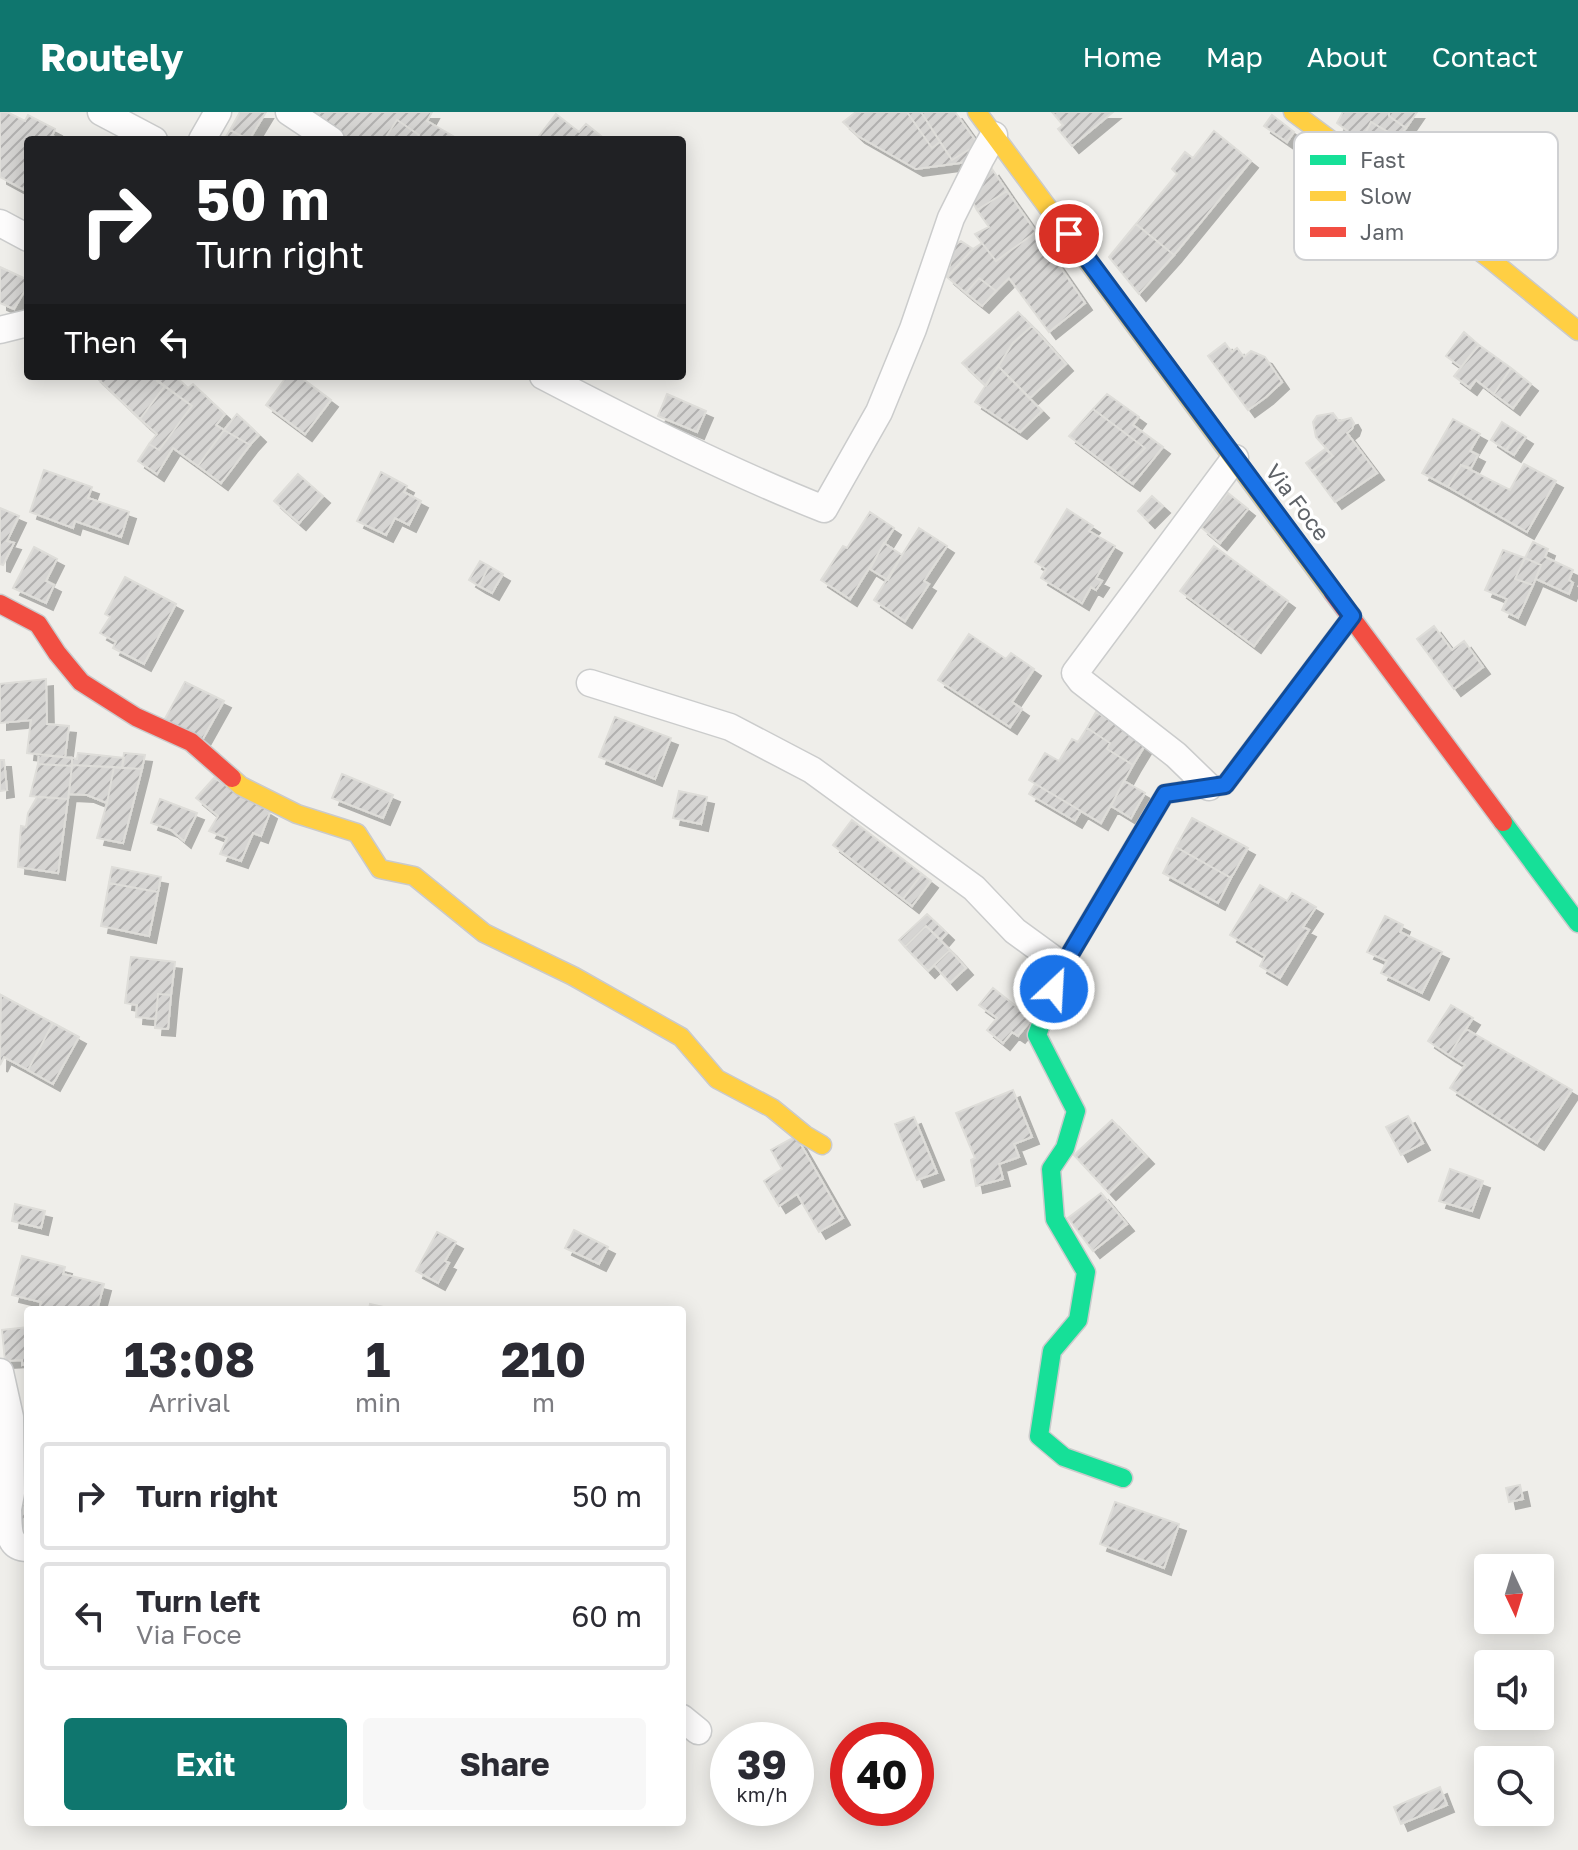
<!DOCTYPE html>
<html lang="en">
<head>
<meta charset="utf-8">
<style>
	:root { --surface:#fff; --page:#f7f7f7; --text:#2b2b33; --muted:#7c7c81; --line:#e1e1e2; --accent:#0f766e }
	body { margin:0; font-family:"Golos Text",sans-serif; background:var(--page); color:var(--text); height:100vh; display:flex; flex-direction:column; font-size:30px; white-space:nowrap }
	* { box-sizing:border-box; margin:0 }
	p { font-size:26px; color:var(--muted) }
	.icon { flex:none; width:44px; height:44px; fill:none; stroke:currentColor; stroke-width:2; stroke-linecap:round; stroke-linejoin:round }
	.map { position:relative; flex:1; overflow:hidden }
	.drawer { position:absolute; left:24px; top:1194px; width:662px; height:520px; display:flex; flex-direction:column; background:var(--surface); border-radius:8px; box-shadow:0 4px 20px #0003 }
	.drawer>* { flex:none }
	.top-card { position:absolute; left:24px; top:24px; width:662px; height:244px; border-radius:8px; box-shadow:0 4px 20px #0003; background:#202124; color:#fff; overflow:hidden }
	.needle { width:52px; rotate:176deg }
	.fabs { position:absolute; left:1474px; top:1442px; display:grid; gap:16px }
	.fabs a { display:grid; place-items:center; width:80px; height:80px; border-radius:8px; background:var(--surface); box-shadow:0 4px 20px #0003; font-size:40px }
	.speed { position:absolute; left:710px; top:1610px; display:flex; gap:16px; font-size:40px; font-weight:700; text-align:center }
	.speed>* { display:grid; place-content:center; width:104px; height:104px; border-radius:50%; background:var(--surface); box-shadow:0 4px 20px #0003; line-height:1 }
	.speed small { font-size:20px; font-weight:400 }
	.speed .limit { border:12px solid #d22; background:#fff; color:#111 }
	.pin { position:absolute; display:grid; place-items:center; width:68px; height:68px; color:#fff; margin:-34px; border:4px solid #fff; border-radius:50%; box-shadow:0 2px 8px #0007 }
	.me { position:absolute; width:88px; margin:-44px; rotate:25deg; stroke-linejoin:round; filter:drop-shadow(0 0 6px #0008) }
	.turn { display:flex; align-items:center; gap:28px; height:168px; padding:0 40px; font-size:36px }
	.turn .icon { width:104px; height:104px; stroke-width:2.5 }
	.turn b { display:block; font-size:56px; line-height:68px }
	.then { display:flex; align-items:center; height:76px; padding:0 40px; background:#0003; gap:16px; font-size:30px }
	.eta { display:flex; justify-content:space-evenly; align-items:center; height:136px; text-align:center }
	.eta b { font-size:48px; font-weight:700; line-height:56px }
	.button { display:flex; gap:16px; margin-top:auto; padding:16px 40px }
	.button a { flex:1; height:92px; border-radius:8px; background:var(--accent); color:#fff; font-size:32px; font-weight:700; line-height:92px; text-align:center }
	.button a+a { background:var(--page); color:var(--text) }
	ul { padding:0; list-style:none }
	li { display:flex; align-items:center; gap:24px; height:108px; margin:0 16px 12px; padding:0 24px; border:4px solid var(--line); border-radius:8px }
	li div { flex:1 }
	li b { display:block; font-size:30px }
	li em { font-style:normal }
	header { display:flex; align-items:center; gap:48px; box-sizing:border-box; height:112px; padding:0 40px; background:var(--accent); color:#fff }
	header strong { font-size:38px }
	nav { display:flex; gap:44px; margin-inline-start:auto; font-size:28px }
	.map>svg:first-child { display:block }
	.building { fill:url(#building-hatch); stroke:#deddd9; stroke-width:2; filter:url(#shadow) }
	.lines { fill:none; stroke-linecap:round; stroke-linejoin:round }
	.street-casing { stroke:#cbcccc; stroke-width:29 }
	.fast-casing { stroke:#cacacb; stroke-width:21 }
	.slow-casing { stroke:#cacacb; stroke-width:21 }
	.jam-casing { stroke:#cacacb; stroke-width:21 }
	.street { stroke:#fdfcfc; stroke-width:26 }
	.fast { stroke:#16e098; stroke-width:18 }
	.slow { stroke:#ffcf43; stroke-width:18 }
	.jam { stroke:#f24e42; stroke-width:18 }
	.route-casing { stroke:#114b97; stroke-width:20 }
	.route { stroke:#1a73e8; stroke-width:14 }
	.labels { text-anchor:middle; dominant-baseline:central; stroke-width:7; stroke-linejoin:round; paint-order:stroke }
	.street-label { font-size:22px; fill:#5f6368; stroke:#fff }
	.key { fill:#fff; stroke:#cfd0d2; stroke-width:2 }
	.key-label { font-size:22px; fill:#5f6368 }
</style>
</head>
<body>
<header>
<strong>Routely</strong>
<nav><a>Home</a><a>Map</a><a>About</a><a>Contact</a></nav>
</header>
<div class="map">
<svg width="1578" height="1738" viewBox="0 0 1578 1738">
	<defs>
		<pattern id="building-hatch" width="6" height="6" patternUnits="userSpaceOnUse" patternTransform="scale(2)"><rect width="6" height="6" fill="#d6d5d3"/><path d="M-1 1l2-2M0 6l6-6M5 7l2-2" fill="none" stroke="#b1b0af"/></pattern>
		<filter id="shadow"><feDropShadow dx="7" dy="7" stdDeviation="0" flood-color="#0004"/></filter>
	</defs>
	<rect width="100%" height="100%" fill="#efeeea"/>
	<path class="building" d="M 0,0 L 7,0 L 25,9 L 28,3 L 55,17 L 52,24 L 60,28 L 28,28 L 28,80 L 0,65 Z
		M 240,0 L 266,0 L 249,28 L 230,18 Z
		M 308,0 L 432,0 L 427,9 L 453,24 L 450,28 L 415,28 L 419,23 L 397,8 L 384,28 L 347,28 L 329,14 Z
		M 856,0 L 907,0 L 932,36 L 940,30 L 952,48 L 978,32 L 967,50 L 916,57 L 858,24 L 843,10 Z
		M 907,0 L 921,0 L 940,30 L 932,36 Z
		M 921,0 L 955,0 L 978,32 L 952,48 Z
		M 1052,0 L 1113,0 L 1072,34 L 1058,17 L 1063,13 Z
		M 1343,0 L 1389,0 L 1389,4 L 1406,16 L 1398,26 L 1371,10 L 1361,29 L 1337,11 Z
		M 1389,0 L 1417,0 L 1406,16 L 1389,4 Z
		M 556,2 L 579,20 L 586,12 L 606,28 L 536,28 Z
		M 1272,3 L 1294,20 L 1287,30 L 1264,14 Z
		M 397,8 L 419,23 L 415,28 L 384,28 Z
		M 1371,10 L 1406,30 L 1390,51 L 1361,29 Z
		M 230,18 L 249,28 L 224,28 Z
		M 1214,19 L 1251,49 L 1174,143 L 1136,112 L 1177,62 L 1172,57 L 1185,40 L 1193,46 Z
		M 992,57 L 1007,79 L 977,98 L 970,85 Z
		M 1007,79 L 1036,120 L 996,149 L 975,122 L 989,115 L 977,98 Z
		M 1136,112 L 1174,143 L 1139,182 L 1109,145 Z
		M 1036,120 L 1085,191 L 1049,220 L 1009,166 L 996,179 L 979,166 L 966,181 L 947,165 L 973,137 L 982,131 L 996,149 Z
		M 961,129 L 973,137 L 947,165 L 955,133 Z
		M 0,155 L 28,168 L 28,173 L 14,197 L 0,191 Z
		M 979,166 L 996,179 L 982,194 L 966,181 Z
		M 1018,200 L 1032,214 L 1013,231 L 986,274 L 962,251 Z
		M 1032,214 L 1066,252 L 1030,286 L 998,254 L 1013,231 Z
		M 1464,220 L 1479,233 L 1461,255 L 1446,244 Z
		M 1225,231 L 1232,240 L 1237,236 L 1244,245 L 1251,239 L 1265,245 L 1282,270 L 1266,285 L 1248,298 L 1208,244 Z
		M 1479,233 L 1511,256 L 1494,282 L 1476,268 L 1470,276 L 1454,264 Z
		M 998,254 L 1042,299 L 1020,320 L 975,290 Z
		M 1511,256 L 1531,272 L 1513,296 L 1494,282 Z
		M 95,264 L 152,264 L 165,274 L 140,307 Z
		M 161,264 L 175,264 L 188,276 L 193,272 L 225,302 L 216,313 L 224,318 L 198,354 L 173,336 L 157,362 L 138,349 L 149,332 L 159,338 L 192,294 L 157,269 Z
		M 287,264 L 299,264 L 331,288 L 305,322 L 266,293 Z
		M 165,274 L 192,294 L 159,338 L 149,332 L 157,322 L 140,307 Z
		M 667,282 L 706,299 L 697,320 L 658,304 Z
		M 1107,282 L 1139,305 L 1133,313 L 1163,335 L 1133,372 L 1119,362 L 1145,336 L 1093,297 Z
		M 1093,297 L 1145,336 L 1119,362 L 1069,324 Z
		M 1333,301 L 1339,309 L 1351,306 L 1354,311 L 1352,317 L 1347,321 L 1377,361 L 1335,390 L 1312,359 L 1333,344 L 1316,325 L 1313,310 L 1317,304 Z
		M 237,302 L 259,323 L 250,333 L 224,318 Z
		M 1453,307 L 1480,322 L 1470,339 L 1478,343 L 1471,356 L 1461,353 L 1448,375 L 1422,361 Z
		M 1502,310 L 1518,320 L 1506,338 L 1491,328 Z
		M 224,318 L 250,333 L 221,371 L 198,354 Z
		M 1518,320 L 1526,325 L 1514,343 L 1506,338 Z
		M 1325,337 L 1333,344 L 1312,359 L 1306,351 Z
		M 1524,352 L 1556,369 L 1527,420 L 1448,375 L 1461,353 L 1510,378 Z
		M 44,358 L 92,375 L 88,386 L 129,400 L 121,425 L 75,409 L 73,416 L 30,400 Z
		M 381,360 L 407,374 L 404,380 L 421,389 L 409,413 L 395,406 L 386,423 L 357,409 Z
		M 298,362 L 323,384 L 299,411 L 274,389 Z
		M 1228,381 L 1248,397 L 1220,431 L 1201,415 Z
		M 1152,384 L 1163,394 L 1148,409 L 1138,399 Z
		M 0,396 L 19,404 L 7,429 L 14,431 L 3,453 L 0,452 Z
		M 1067,397 L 1093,414 L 1089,419 L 1115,434 L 1096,466 L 1102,469 L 1096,478 L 1091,475 L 1082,491 L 1041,466 L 1046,457 L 1035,450 Z
		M 870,400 L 894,416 L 850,487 L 821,468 L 843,434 L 847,436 Z
		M 919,416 L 947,434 L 924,469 L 929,472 L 905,509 L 874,488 Z
		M 1533,430 L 1548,437 L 1545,445 L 1573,458 L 1569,468 L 1573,471 L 1569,482 L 1536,467 L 1541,453 L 1525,446 Z
		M 884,431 L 902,443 L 888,468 L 870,457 Z
		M 1214,434 L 1288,489 L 1254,534 L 1180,479 Z
		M 34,435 L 57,447 L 46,469 L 54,473 L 46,491 L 13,476 Z
		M 1503,438 L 1525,446 L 1515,467 L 1533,473 L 1518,506 L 1502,498 L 1507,487 L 1485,478 Z
		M 1525,446 L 1541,453 L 1533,473 L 1515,467 Z
		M 480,449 L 489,454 L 479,474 L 469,468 Z
		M 489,454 L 503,462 L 492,481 L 479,474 Z
		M 125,465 L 176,492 L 144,552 L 113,536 L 116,530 L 100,521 L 110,505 L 105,502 Z
		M 1434,514 L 1452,538 L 1464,529 L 1483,555 L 1454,577 L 1417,527 Z
		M 969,522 L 1006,547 L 1011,541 L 1034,557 L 1012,590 L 1022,597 L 1010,615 L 938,568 Z
		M 46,567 L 47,612 L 69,614 L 65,645 L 27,641 L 31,608 L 0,611 L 0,572 Z
		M 185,570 L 224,589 L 200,632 L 162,612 Z
		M 1096,600 L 1147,630 L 1133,653 L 1107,637 L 1110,631 L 1087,616 Z
		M 615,605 L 671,626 L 655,667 L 599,645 Z
		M 1087,616 L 1110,631 L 1107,637 L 1133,653 L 1101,711 L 1029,668 L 1045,641 L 1059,649 L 1072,627 L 1078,630 Z
		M 78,641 L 124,646 L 122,656 L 72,653 L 72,646 L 77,647 Z
		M 124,641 L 145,643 L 142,657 L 122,656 Z
		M 39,643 L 72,646 L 72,654 L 38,652 Z
		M 0,648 L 4,648 L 7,678 L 0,679 Z
		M 38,652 L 72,654 L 68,687 L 30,684 Z
		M 72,653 L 114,655 L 107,691 L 87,683 L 69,682 Z
		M 114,655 L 142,657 L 123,731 L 97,726 L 107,691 Z
		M 342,662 L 393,683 L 383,706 L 332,686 Z
		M 214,666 L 270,700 L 261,724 L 253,721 L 241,749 L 220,742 L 227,726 L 209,719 L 218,704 L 196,686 Z
		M 1124,669 L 1145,681 L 1131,706 L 1111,694 Z
		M 1035,672 L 1081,699 L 1075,709 L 1029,682 Z
		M 679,679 L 707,685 L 701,712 L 673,706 Z
		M 37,685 L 68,687 L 58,761 L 18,755 L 21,714 L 26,715 L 28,701 Z
		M 160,687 L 197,701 L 184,729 L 171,718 L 151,711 Z
		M 1192,706 L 1248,736 L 1231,766 L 1176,735 Z
		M 852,708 L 922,762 L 903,787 L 833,733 Z
		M 1176,735 L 1231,766 L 1218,791 L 1163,761 Z
		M 112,755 L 161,765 L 158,780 L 109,771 Z
		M 922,762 L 931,769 L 912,794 L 903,787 Z
		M 109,771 L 158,780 L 149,824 L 101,814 Z
		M 1260,773 L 1287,789 L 1292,781 L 1316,795 L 1303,815 L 1309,818 L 1280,866 L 1260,854 L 1265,844 L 1230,823 Z
		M 927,802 L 947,821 L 941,828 L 926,814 L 905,835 L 899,828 Z
		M 1385,804 L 1403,813 L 1400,820 L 1442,840 L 1422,881 L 1381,861 L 1387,849 L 1367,840 Z
		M 926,814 L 950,838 L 928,859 L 905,835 Z
		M 950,838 L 966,856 L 950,871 L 934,853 Z
		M 131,845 L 175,850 L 171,883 L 158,882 L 156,907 L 136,905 L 137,893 L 125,891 Z
		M 993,876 L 1032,907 L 1018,924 L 1012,920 L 1003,931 L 987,918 L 997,906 L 979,893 Z
		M 158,882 L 171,883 L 168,917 L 155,916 Z
		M 1,883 L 53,911 L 28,958 L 4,945 L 0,953 Z
		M 1451,893 L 1473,906 L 1449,943 L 1428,929 Z
		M 53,911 L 79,925 L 53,972 L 28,958 Z
		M 1466,917 L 1572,978 L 1537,1031 L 1450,976 L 1465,953 L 1449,943 Z
		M 1013,978 L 1032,1025 L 1014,1032 L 1019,1045 L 999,1052 L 1003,1067 L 976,1074 L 971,1048 L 975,1046 L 956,1001 Z
		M 1408,1004 L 1423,1031 L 1401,1043 L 1386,1015 Z
		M 914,1005 L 937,1061 L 917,1068 L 895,1012 Z
		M 1112,1008 L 1147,1045 L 1109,1081 L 1074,1043 Z
		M 796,1024 L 843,1106 L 819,1120 L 797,1082 L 779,1094 L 764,1069 L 782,1057 L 771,1038 Z
		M 1450,1057 L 1483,1069 L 1472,1099 L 1439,1089 Z
		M 1101,1081 L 1127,1112 L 1093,1139 L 1068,1106 Z
		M 15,1092 L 45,1099 L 41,1116 L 12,1109 Z
		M 574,1118 L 608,1135 L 599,1152 L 565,1136 Z
		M 437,1120 L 456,1130 L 445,1149 L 449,1151 L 438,1171 L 416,1159 Z
		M 22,1144 L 65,1155 L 63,1162 L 104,1172 L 97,1198 L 39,1198 L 41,1190 L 12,1183 Z
		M 370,1192 L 397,1198 L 369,1198 Z
		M 28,1215 L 28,1252 L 22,1253 L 22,1248 L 5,1249 L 2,1218 Z
		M 1520,1373 L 1523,1387 L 1509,1390 L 1506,1376 Z
		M 1115,1390 L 1179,1412 L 1164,1456 L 1100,1432 Z
		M 28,1392 L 28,1415 L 20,1416 L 18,1393 Z
		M 1440,1675 L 1447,1693 L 1401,1712 L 1394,1695 Z"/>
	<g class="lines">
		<defs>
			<path id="street" d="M 101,0 L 154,28
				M 289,0 L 331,28
				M 202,28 L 218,0
				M 0,111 L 28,126
				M 0,218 L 28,211
				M 543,264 C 635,312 728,359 824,397 L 879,300 L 913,217 L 951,106 L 981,46 L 994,23
				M 590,571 L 730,615 L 812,658 L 974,776 L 1015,819 L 1063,854
				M 1209,675 L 1176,643 L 1081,569 L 1075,561 L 1235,346
				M 0,1260 L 10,1305 L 11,1381 L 8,1397 L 0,1407
				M 8,1397 C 9,1415 6,1436 28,1436
				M 682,1606 L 698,1619"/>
			<path id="fast" d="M 1503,710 L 1578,811
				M 1080,825 L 1063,854 L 1037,923 L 1076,999 L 1065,1036 L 1051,1057 L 1055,1107 L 1086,1160 L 1078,1208 L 1052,1239 L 1039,1324 L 1064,1345 L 1123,1366"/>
			<path id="slow" d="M 977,0 L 1333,481
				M 1293,0 L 1490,147 L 1578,219
				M 232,666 L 241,674 L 297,702 L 357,721 L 380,757 L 414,764 L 484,821 L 573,864 L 681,925 L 717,967 L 772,996 L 805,1023 L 822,1033"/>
			<path id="jam" d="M 1333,481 L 1503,710
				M 0,492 L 38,512 L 57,541 L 81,570 L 136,605 L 191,630 L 232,666
				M 1080,825 L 1165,682 L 1225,673 L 1352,504"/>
		</defs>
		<use href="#street" class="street-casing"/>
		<use href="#fast" class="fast-casing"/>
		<use href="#slow" class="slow-casing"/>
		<use href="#jam" class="jam-casing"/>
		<use href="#street" class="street"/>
		<use href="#fast" class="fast"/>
		<use href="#slow" class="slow"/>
		<use href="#jam" class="jam"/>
	</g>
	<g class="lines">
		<defs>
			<path id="route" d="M 1054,877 L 1063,854 L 1165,682 L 1225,673 L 1352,504 L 1069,122"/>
		</defs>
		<use href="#route" class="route-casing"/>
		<use href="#route" class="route"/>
	</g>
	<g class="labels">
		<g class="street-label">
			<text transform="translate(1298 390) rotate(53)">Via Foce</text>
		</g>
	</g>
	<rect x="1294" y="20" width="264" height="128" rx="12" class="key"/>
	<rect x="1310" y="43" width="36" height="10" fill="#16e098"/>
	<rect x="1310" y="79" width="36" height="10" fill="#ffcf43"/>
	<rect x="1310" y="115" width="36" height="10" fill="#f24e42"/>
	<g class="key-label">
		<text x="1360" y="56">Fast</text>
		<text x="1360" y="92">Slow</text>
		<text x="1360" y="128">Jam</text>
	</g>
</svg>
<div class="fabs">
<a><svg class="needle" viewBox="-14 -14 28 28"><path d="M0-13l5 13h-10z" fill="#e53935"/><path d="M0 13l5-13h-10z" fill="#7c7c81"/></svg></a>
<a><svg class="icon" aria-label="sound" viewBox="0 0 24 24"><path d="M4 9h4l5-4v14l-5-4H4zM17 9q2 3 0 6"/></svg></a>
<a><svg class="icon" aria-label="search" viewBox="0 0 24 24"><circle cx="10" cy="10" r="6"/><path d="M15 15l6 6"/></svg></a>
</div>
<div class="speed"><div>39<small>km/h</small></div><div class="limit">40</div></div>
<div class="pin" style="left:1069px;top:122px;background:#d93025"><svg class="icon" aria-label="arrive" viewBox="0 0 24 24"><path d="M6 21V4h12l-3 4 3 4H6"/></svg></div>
<svg class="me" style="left:1054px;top:877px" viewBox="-20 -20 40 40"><circle r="17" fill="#1a73e8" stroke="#fff" stroke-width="3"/><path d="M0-11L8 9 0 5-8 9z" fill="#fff"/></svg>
<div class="top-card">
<div class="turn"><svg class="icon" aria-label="right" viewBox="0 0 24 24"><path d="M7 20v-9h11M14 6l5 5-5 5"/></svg><div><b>50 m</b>Turn right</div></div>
<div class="then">Then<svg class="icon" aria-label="left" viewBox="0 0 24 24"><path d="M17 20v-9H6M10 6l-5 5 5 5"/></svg></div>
</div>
<section class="drawer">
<div class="eta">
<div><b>13:08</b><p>Arrival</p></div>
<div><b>1</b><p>min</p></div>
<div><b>210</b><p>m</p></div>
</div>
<ul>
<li><svg class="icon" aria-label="right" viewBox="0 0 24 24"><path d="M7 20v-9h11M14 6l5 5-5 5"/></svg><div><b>Turn right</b></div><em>50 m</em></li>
<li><svg class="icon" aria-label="left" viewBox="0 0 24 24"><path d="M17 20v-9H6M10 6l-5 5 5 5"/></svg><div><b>Turn left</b><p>Via Foce</p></div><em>60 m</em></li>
</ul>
<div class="button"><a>Exit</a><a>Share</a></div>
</section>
</div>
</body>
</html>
